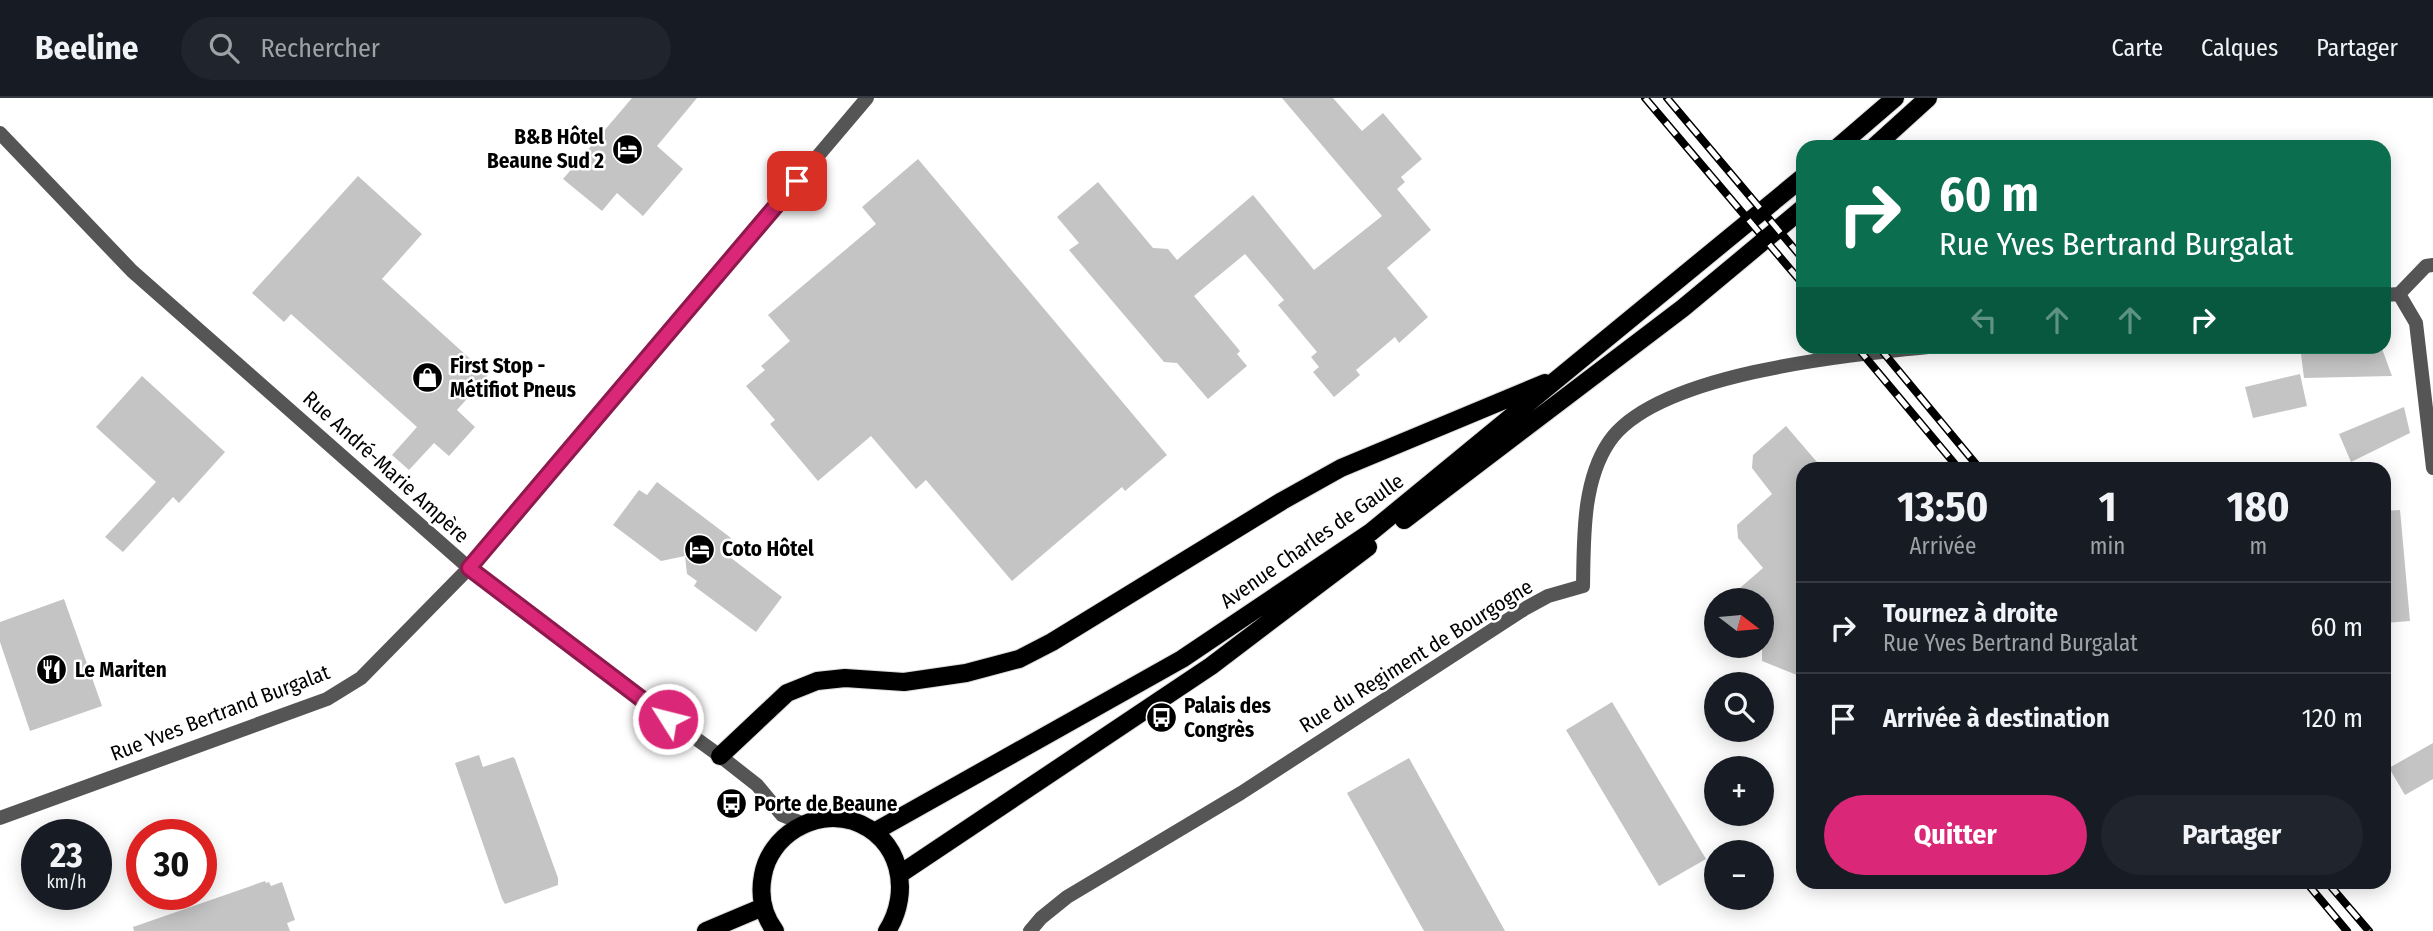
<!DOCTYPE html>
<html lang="fr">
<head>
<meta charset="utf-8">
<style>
	:root { --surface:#171b24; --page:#20242c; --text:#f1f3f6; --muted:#9ea1a6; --line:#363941; --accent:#db2777 }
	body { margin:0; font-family:"Fira Sans Condensed",sans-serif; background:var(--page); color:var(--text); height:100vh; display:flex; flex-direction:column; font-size:26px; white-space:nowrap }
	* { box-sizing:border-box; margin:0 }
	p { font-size:23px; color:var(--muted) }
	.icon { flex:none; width:38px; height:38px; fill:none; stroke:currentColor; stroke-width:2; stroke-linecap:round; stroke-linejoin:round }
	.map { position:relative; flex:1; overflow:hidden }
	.panel { position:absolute; left:1796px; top:364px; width:595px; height:427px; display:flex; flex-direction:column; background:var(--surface); border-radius:21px; box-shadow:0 4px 18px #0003 }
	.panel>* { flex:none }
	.banner { position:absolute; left:1796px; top:42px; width:595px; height:214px; border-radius:21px; box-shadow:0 4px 18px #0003; background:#0b6e4f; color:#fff; overflow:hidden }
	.needle { width:46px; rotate:106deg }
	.buttons { position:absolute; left:1704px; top:490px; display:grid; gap:14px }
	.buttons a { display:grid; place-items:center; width:70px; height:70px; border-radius:50%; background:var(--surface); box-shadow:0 4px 18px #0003; font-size:35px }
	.speed { position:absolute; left:21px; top:721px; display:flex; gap:14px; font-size:35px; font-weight:700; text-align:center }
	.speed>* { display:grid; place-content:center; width:91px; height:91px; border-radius:50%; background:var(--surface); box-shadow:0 4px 18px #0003; line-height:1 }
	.speed small { font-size:18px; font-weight:400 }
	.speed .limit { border:10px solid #d22; background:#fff; color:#111 }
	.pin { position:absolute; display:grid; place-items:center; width:60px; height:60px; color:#fff; margin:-30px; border-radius:14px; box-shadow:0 4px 10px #0006 }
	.me { position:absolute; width:77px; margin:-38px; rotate:306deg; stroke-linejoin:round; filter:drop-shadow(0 0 5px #0008) }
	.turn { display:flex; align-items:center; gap:24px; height:147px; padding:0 28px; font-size:32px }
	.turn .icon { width:91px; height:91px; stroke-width:2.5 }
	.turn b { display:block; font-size:49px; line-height:60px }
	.lanes { display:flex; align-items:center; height:66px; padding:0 28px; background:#0003; justify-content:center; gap:35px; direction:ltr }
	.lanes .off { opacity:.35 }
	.eta { display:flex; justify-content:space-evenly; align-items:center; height:119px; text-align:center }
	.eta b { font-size:42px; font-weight:700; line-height:49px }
	.button { display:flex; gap:14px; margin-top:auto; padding:14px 28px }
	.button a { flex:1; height:80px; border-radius:42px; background:var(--accent); color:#fff; font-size:28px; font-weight:700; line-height:80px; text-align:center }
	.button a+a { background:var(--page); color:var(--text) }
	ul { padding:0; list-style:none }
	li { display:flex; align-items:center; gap:21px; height:91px; padding:0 28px; border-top:2px solid var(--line) }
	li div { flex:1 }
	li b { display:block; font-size:26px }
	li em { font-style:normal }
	header { display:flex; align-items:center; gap:42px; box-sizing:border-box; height:98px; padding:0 35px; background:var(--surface); border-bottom:2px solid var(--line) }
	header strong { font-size:33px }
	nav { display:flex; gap:38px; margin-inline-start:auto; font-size:24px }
	.search { width:490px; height:63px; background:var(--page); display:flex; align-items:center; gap:18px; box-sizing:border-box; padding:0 24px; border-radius:38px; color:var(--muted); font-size:26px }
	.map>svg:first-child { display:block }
	.building { fill:#c4c4c4 }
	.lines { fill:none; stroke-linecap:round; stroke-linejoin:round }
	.primary-casing { stroke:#dbdbdb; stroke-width:20 }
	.minor { stroke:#555; stroke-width:14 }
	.primary { stroke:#000; stroke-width:18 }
	.rail-casing { stroke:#000; stroke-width:8 }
	.rail { stroke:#fff; stroke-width:5; stroke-dasharray:16; stroke-linecap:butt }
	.route-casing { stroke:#8e194d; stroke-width:18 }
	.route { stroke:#db2777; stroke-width:12 }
	.labels { text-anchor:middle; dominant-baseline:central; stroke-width:5; stroke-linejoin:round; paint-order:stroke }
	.poi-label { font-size:21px; font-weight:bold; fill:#000; stroke:#fff; text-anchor:start }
	.street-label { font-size:21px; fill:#000; stroke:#fff }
</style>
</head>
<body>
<header>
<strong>Beeline</strong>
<div class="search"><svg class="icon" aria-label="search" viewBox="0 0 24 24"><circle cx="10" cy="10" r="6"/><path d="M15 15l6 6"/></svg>Rechercher</div>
<nav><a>Carte</a><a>Calques</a><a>Partager</a></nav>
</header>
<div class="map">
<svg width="2433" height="833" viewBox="0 0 2433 833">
	<rect width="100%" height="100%" fill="#fff"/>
	<path class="building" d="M 632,0 L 697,0 L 657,48 L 683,71 L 643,118 L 617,95 L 602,113 L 563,81 Z
		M 1282,0 L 1333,0 L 1362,33 L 1383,15 L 1422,61 L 1401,79 L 1405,84 L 1397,91 L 1431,132 L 1387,170 L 1428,219 L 1399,245 L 1395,239 L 1356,272 L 1360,277 L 1334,299 L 1313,274 L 1319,269 L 1311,259 L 1317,254 L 1278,207 L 1284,202 L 1245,156 L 1194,198 L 1240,253 L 1237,256 L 1247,268 L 1208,301 L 1177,265 L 1164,264 L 1069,152 L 1079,145 L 1057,119 L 1098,84 L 1153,150 L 1168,151 L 1177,162 L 1253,97 L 1314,172 L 1382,118 Z
		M 918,61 L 1167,357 L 1125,393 L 1122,389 L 1012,483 L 926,382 L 916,391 L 871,338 L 818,383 L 770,326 L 775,322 L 746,288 L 765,272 L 761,268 L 790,243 L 768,217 L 876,126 L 862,109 Z
		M 358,78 L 422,136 L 382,181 L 488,277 L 457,312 L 475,329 L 449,358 L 434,345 L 409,372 L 392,357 L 417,329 L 291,216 L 284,224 L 252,195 Z
		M 2300,248 L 2381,248 L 2392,278 L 2304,280 Z
		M 2300,276 L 2307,308 L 2253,320 L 2245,289 Z
		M 142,278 L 225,354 L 179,405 L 173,399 L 123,454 L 105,439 L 156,384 L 96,329 Z
		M 2404,309 L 2410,335 L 2351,364 L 2339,336 Z
		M 1786,328 L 1823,371 L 1802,371 L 1802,579 L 1762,563 L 1762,502 L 1726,502 L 1763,470 L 1738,440 L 1737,427 L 1772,396 L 1752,370 L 1753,357 Z
		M 657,384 L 731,440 L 722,453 L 782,499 L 756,534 L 694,488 L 697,483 L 687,476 L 685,458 L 661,463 L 613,427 L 639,392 L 647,397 Z
		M 2400,412 L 2410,523 L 2384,525 L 2384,413 Z
		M 64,501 L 102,608 L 30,633 L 0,544 L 0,524 Z
		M 1612,604 L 1706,761 L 1659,788 L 1566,632 Z
		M 2433,645 L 2433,681 L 2405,697 L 2389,670 Z
		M 479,657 L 483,669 L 513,659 L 515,661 L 558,780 L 558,787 L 505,806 L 502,801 L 455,665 Z
		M 1409,660 L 1505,833 L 1424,833 L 1347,695 Z
		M 265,783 L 266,785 L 269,784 L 271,788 L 282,784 L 295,822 L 287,825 L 290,833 L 134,833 L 133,829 Z"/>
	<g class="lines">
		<defs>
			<path id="primary" d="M 1838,49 L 1895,0
				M 1874,49 L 1928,0
				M 1404,422 L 1683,210 L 1802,111
				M 720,658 L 787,595 L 817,583 L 845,580 L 904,584 L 966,575 L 1019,561 L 1052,544 L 1282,403 L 1341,370 L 1545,285
				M 874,734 L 1182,561 L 1371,434 L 1802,80
				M 900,776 L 1211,568 L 1368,449
				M 706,833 L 763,809
				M 775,833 C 763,817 759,797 763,777 C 770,738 813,711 853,723 C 901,739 912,794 887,833"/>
		</defs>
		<use href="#primary" class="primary-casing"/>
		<path class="minor" d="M 0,35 L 132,173 L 469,470 L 651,608 L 720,658 L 757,687 L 782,717 L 804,726
			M 2399,196 L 2416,225 L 2433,370
			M 2384,197 L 2399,196 L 2426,168 L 2433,167
			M 0,720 L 327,601 L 361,580 L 469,470 L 867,0
			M 1030,833 L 1041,820 L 1067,799 L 1241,695 L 1526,510 L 1548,498 L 1583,488 C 1584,441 1582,384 1609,344 C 1657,273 1859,256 1939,248"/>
		<use href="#primary" class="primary"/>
		<defs>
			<path id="rail" d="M 1645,0 L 1802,185
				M 1667,0 L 1802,160
				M 1856,248 L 1959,371
				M 1878,248 L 1980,371
				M 2306,784 L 2347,833
				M 2327,784 L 2369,833"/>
		</defs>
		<use href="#rail" class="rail-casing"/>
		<use href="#rail" class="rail"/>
	</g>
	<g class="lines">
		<defs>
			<path id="route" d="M 668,621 L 469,470 L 797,83"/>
		</defs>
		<use href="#route" class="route-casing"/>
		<use href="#route" class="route"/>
	</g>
	<defs>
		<symbol id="hotel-disc" viewBox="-11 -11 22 22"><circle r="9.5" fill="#000" stroke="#fff"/><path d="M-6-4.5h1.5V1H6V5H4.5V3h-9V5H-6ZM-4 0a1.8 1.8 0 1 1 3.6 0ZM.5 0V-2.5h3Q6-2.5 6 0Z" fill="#fff"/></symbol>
		<symbol id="shop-disc" viewBox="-11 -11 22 22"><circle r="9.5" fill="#000" stroke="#fff"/><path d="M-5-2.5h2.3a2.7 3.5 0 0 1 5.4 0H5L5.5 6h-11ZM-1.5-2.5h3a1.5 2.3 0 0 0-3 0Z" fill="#fff"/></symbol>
		<symbol id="restaurant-disc" viewBox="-11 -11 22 22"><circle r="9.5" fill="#000" stroke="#fff"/><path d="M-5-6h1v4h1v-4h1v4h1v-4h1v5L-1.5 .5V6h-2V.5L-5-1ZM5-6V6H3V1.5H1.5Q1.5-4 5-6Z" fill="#fff"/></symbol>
		<symbol id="bus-disc" viewBox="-11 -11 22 22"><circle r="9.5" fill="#000" stroke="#fff"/><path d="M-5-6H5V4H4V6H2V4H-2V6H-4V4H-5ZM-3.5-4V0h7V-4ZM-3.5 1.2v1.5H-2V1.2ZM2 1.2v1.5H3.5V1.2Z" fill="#fff"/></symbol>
	</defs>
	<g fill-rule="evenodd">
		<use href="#hotel-disc" x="610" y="34" width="35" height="35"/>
		<use href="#shop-disc" x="410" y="262" width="35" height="35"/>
		<use href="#hotel-disc" x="682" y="434" width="35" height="35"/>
		<use href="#restaurant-disc" x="34" y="554" width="35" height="35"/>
		<use href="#bus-disc" x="1144" y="602" width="35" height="35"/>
		<use href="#bus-disc" x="714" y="688" width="35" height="35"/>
	</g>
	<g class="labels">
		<g class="poi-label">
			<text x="604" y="39" text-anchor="end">B&amp;B Hôtel<tspan x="604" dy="24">Beaune Sud 2</tspan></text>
			<text x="450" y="268">First Stop -<tspan x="450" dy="24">Métifiot Pneus</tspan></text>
			<text x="722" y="451">Coto Hôtel</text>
			<text x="75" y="572">Le Mariten</text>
			<text x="1184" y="608">Palais des<tspan x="1184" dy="24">Congrès</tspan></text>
			<text x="754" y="706">Porte de Beaune</text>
		</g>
		<g class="street-label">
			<text transform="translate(386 369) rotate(42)">Rue André-Marie Ampère</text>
			<text transform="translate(1312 443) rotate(-35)">Avenue Charles de Gaulle</text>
			<text transform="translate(1416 558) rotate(-32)">Rue du Regiment de Bourgogne</text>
			<text transform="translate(220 615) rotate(-21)">Rue Yves Bertrand Burgalat</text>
		</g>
	</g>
</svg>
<div class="buttons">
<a><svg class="needle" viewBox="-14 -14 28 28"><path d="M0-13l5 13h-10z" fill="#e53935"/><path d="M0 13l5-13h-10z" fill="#9ea1a6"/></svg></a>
<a><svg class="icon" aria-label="search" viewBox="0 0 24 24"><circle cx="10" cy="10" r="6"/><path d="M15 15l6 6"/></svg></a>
<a>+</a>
<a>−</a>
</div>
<div class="speed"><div>23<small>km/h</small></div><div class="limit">30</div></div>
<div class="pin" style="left:797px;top:83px;background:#d93025"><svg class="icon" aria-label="arrive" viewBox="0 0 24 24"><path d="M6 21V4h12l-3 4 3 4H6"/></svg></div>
<svg class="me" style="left:668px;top:621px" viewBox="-20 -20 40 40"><circle r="17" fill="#db2777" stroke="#fff" stroke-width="3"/><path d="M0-11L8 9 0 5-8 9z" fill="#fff"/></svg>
<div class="banner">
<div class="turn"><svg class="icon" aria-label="right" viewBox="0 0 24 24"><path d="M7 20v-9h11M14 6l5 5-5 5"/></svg><div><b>60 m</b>Rue Yves Bertrand Burgalat</div></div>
<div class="lanes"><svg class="icon off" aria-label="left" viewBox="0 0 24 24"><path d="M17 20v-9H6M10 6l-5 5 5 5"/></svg><svg class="icon off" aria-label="ahead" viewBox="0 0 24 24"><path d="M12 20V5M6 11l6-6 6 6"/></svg><svg class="icon off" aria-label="ahead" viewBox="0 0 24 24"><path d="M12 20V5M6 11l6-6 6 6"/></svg><svg class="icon" aria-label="right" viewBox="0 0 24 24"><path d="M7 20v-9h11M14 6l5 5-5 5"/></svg></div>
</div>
<section class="panel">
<div class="eta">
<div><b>13:50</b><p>Arrivée</p></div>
<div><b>1</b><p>min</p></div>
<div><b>180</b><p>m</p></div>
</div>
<ul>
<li><svg class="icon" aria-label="right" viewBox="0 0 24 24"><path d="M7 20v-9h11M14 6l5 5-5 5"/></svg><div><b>Tournez à droite</b><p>Rue Yves Bertrand Burgalat</p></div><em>60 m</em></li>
<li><svg class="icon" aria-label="arrive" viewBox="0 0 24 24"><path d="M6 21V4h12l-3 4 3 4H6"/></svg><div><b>Arrivée à destination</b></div><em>120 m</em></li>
</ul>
<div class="button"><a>Quitter</a><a>Partager</a></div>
</section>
</div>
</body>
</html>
